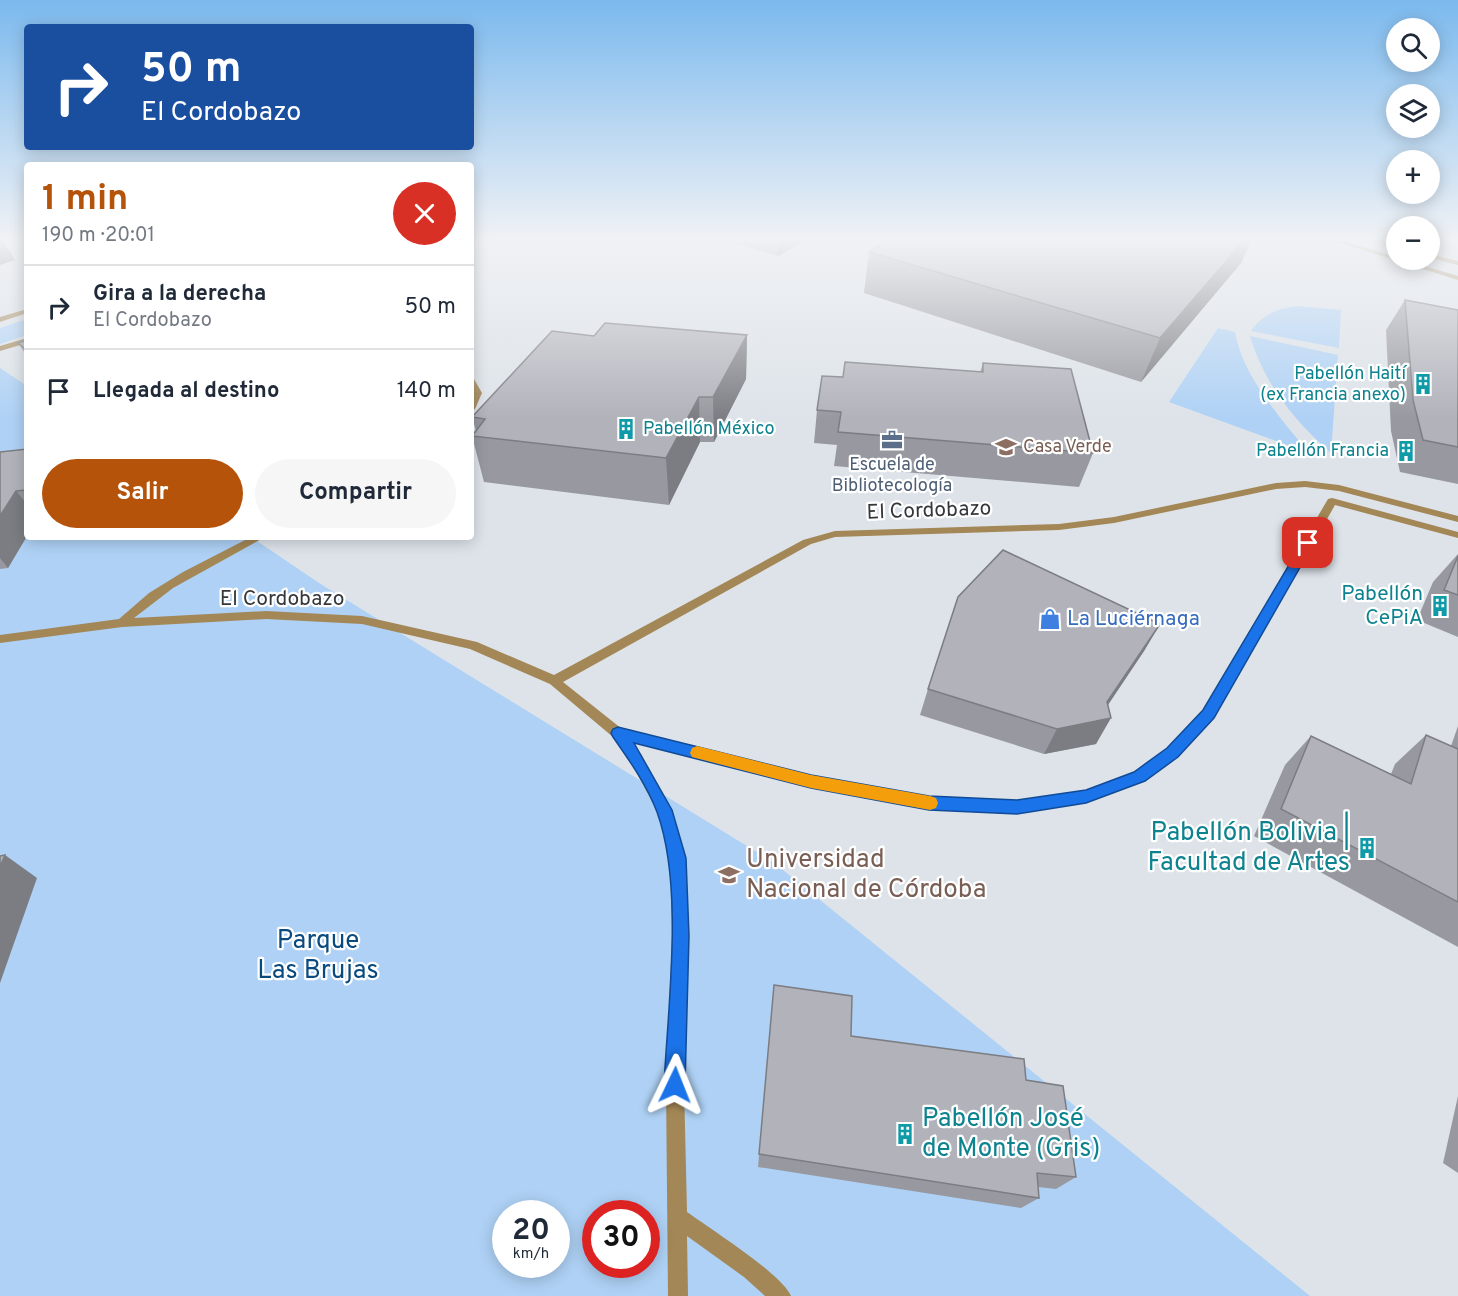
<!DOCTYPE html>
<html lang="es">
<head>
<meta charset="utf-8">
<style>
	:root { --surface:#fff; --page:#f6f6f7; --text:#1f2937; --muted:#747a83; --line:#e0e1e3; --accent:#b45309 }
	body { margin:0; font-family:Overpass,sans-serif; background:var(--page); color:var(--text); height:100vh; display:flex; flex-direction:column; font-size:22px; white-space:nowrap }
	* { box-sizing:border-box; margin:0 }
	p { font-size:20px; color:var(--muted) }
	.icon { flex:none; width:33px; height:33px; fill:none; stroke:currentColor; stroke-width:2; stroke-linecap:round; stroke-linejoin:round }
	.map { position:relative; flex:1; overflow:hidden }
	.drawer { position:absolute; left:24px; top:162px; width:450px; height:378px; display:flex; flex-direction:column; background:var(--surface); border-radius:6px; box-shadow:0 3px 15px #0003 }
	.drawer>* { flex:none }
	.top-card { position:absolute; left:24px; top:24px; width:450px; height:126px; border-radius:6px; box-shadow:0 3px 15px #0003; background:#1a4fa0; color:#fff; overflow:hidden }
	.buttons { position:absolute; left:1386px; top:18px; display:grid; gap:12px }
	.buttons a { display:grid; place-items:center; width:54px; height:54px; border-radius:50%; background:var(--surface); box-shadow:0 3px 15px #0003; font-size:30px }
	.speed { position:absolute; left:492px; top:1200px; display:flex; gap:12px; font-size:30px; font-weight:700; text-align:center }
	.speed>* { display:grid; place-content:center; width:78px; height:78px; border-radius:50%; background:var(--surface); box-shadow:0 3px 15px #0003; line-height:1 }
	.speed small { font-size:15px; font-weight:400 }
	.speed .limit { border:9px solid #d22; background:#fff; color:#111 }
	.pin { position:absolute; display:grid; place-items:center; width:51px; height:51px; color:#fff; margin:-26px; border-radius:12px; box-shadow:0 3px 9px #0006 }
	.me { position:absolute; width:66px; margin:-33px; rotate:2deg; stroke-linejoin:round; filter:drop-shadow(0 0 4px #0008) }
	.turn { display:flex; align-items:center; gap:21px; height:126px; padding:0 18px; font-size:27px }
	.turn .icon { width:78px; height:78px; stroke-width:2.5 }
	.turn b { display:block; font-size:42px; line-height:51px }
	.round { display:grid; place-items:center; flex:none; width:63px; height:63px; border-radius:32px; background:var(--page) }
	.summary { display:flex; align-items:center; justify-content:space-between; height:102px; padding:0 18px }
	h1 { font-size:36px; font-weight:700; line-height:45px; color:var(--accent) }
	.action { display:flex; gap:12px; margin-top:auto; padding:12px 18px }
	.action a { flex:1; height:69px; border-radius:36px; background:var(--accent); color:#fff; font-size:24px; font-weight:700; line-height:69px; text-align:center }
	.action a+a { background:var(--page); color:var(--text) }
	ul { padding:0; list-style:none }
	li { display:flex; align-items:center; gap:18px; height:84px; padding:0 18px; border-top:2px solid var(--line) }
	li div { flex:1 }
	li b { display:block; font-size:22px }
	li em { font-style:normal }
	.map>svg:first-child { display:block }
	.green { fill:#aed1f5; fill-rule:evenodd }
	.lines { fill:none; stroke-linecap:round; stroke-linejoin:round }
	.minor { fill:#a38756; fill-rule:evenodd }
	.wall { fill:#9899a0 }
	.shaded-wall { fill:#7c7d82 }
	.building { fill:#b1b2ba; stroke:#7c7d82; stroke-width:1.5 }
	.route { fill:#1a73e8; stroke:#114b97; stroke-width:1.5 }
	.slow { fill:#f59e0b }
	.labels { text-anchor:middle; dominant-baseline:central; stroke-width:4.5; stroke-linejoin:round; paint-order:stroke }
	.far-culture-label { font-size:18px; fill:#0d838f; stroke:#fff; text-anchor:end }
	.far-education-label { font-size:18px; fill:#785e54; stroke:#fff; text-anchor:start }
	.far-service-label { font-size:18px; fill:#4e5e75; stroke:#fff }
	.street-label { font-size:21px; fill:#35373a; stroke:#fff }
	.culture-label { font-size:21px; fill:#0d838f; stroke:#fff; text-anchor:end }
	.shop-label { font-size:21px; fill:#366cbe; stroke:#fff; text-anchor:start }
	.near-culture-label { font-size:26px; fill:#0d838f; stroke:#fff; text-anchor:end }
	.near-education-label { font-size:26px; fill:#785e54; stroke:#fff; text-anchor:start }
	.near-park-label { font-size:26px; fill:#094a7f; stroke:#fff }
</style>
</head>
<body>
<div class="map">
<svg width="1458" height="1296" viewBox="0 0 1458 1296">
	<rect width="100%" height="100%" fill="#dde3e9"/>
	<path class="green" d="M 1298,306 L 1341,310 L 1339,348 L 1251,331 C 1262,314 1279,308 1298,306 Z
		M 27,319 L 27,335 L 0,344 L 0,328 Z
		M 1218,328 L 1235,332 C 1242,374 1277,414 1303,446 L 1301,450 L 1169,402 Z
		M 1250,336 L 1338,355 L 1331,453 C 1294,421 1264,383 1250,336 Z
		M 0,368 L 27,386 L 27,537 L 251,537 L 319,583 L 773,862 L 1310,1296 L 0,1296 ZM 506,1214 L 556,1214 L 556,1264 L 506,1264 ZM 596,1214 L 646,1214 L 646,1264 L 596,1264 Z"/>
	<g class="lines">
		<path class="minor" d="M 1321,237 L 1331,237 L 1396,257 L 1396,260 L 1405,260 L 1458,276 L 1458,280 Z
			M 1362,237 L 1373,237 L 1396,244 L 1396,248 Z
			M 1430,254 L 1458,261 L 1458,265 L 1430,258 Z
			M 27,309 L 27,313 L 0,322 L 0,317 Z
			M 27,338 L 27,343 L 0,351 L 0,346 Z
			M 471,378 L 474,379 L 482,393 L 475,409 L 471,412 L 471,399 L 474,393 L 471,388 Z
			M 1305,481 L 1339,485 L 1458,516 L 1458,522 L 1339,491 L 1305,487 L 1276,489 L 1114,523 L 1059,530 L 835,537 L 811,544 L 563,682 L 622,729 L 811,775 L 929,797 L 1017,801 L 1087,790 L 1134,773 L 1168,748 L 1204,710 L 1328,499 L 1332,498 L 1458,532 L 1458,538 L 1335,505 L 1214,718 L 1178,756 L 1144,781 L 1087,802 L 1017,813 L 929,809 L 811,787 L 632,742 L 641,754 L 671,810 L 684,858 L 688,936 L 684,1085 L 687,1212 C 709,1228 782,1274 791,1296 L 765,1296 L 744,1277 L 687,1236 L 688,1296 L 668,1296 L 666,1085 L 672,936 L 670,858 L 657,811 L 631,762 L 613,737 L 550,684 L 470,649 L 362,624 L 266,619 L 122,627 L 0,643 L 0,635 L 119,619 L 149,593 L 183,572 L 251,537 L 265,537 L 173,588 L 134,618 L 266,611 L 362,616 L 477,642 L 554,675 L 803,540 L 835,531 L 1059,524 L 1114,517 L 1276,483 Z"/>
	</g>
	<path class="wall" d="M 535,237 L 636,237 L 610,241 L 561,242 Z
		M 716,237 L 811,237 L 778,256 Z
		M 893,237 L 1253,237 L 1241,263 L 1141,382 L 864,293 L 869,252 Z
		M 1405,300 L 1458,310 L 1458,484 L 1400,472 L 1391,431 L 1386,330 Z
		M 747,335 L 746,379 L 714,442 L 700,442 L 669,505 L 484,482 L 472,436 L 476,431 L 472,417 L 594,336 Z
		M 27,340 L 27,356 L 18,343 Z
		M 983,363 L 1093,453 L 1079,487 L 834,466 L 837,445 L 814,443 L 817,410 L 843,377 L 980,372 Z
		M 27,449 L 27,536 L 8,568 L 0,569 L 0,452 Z
		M 1458,554 L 1458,637 L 1417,620 L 1433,582 Z
		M 1160,624 L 1144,651 L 1108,705 L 1096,744 L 1044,754 L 920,715 L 928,689 Z
		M 1458,726 L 1458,947 L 1254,836 L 1285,765 L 1311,736 L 1391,774 L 1395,764 L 1426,735 L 1451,746 Z
		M 774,985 L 851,1036 L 1026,1080 L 1076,1177 L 1056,1189 L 1038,1187 L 1039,1198 L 1021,1208 L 758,1167 Z
		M 1458,1096 L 1458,1173 L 1443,1163 Z"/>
	<path class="shaded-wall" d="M 0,237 L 9,237 L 2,239 L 15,260 L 0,265 Z
		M 609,237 L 636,237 L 610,241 Z
		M 779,237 L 811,237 L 778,256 Z
		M 1247,237 L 1253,237 L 1241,263 L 1141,382 L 1160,338 Z
		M 747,335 L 746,379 L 714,442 L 713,397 Z
		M 699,397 L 700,442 L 669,505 L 666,458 Z
		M 16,491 L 27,504 L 27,536 L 8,568 L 0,558 L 0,516 Z
		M 1160,624 L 1144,651 L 1097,721 L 1111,718 L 1096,744 L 1044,754 L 1057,729 L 1107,702 Z
		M 5,855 L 37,878 L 0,983 L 0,867 Z"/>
	<path class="building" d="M 893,237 L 1247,237 L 1160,338 L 869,252 Z
		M 1405,300 L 1458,310 L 1458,447 L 1423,440 L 1413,400 Z
		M 605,323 L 747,335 L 713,397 L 699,397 L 666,458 L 472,436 L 485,419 L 472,417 L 552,331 L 594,336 Z
		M 27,340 L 27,350 L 18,343 Z
		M 845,362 L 983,372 L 983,363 L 1071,369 L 1093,453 L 838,432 L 841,412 L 817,410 L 822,376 L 843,377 Z
		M 27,449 L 27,490 L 16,491 L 0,516 L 0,452 Z
		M 1003,550 L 1160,624 L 1107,702 L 1111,718 L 1057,729 L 928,689 L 958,597 Z
		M 1458,556 L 1458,595 L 1444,590 Z
		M 1426,735 L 1458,749 L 1458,902 L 1281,809 L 1311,736 L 1411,784 Z
		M 5,855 L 0,867 L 0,856 Z
		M 774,985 L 852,996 L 851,1036 L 1024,1059 L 1026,1080 L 1063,1086 L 1076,1177 L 1037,1173 L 1039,1198 L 759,1154 Z"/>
	<linearGradient id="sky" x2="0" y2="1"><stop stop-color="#7bb9ee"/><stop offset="0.57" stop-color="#f0f2f5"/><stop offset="1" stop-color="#f0f2f5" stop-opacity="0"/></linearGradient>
	<rect width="1458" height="419" fill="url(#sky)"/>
	<path class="route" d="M 1308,539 L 1314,543 L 1214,718 L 1178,757 L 1145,781 L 1086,803 L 1017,814 L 929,810 L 811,788 L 634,743 L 672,810 L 686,858 L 689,936 L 685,1085 L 682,1092 L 675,1095 L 667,1092 L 664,1085 C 668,1004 684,887 657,812 C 647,785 629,760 613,737 L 611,733 L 613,729 L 618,727 L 811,775 L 929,796 L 1017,800 L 1086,790 L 1134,772 L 1167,748 L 1203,710 L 1302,543 Z"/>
	<path class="slow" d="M 697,746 L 811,775 L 930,796 L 936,798 L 938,803 L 936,808 L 930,810 L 811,788 L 692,757 L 690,753 L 692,748 Z"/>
	<defs>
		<symbol id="building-bare" viewBox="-9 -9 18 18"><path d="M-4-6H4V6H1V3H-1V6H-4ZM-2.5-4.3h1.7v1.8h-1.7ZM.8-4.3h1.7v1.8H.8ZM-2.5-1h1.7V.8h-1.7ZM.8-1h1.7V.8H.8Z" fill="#0f9aa8" stroke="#fff" stroke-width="2.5" paint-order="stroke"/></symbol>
		<symbol id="office-bare" viewBox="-9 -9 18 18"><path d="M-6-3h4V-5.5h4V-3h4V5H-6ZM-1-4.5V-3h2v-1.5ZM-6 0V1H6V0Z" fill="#5c6f8a" stroke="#fff" stroke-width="2.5" paint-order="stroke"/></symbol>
		<symbol id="university-bare" viewBox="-9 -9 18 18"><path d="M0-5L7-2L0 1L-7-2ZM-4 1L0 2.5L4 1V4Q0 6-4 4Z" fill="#8d6e63" stroke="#fff" stroke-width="2.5" paint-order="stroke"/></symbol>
		<symbol id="shop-bare" viewBox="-9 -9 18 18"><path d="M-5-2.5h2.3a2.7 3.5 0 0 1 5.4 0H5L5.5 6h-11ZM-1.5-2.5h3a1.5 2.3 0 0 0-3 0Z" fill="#3f7fe0" stroke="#fff" stroke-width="2.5" paint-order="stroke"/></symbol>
	</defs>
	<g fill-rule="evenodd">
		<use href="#building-bare" x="1408" y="369" width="30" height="30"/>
		<use href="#building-bare" x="611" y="414" width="30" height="30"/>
		<use href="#office-bare" x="877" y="425" width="30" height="30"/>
		<use href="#university-bare" x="991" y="432" width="30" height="30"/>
		<use href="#building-bare" x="1391" y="436" width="30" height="30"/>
		<use href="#building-bare" x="1425" y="591" width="30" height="30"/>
		<use href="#shop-bare" x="1035" y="604" width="30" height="30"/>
		<use href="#building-bare" x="1352" y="833" width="30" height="30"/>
		<use href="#university-bare" x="714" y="860" width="30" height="30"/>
		<use href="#building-bare" x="890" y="1119" width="30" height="30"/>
	</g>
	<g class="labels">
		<g class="far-culture-label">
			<text x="1406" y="374">Pabellón Haití<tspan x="1406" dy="21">(ex Francia anexo)</tspan></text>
			<text x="643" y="429" text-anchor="start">Pabellón México</text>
			<text x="1389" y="451">Pabellón Francia</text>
		</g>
		<g class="far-education-label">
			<text x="1023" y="447">Casa Verde</text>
		</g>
		<g class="far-service-label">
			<text x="892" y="465">Escuela de<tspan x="892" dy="21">Bibliotecología</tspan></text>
		</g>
		<g class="street-label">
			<text transform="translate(929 511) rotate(-2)">El Cordobazo</text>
			<text x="282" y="599">El Cordobazo</text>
		</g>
		<g class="culture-label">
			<text x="1423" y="594">Pabellón<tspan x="1423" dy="24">CePiA</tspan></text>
		</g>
		<g class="shop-label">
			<text x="1067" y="619">La Luciérnaga</text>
		</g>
		<g class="near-culture-label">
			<text x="1350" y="833">Pabellón Bolivia |<tspan x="1350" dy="30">Facultad de Artes</tspan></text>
			<text x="922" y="1119" text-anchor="start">Pabellón José<tspan x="922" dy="30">de Monte (Gris)</tspan></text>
		</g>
		<g class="near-education-label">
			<text x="746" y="860">Universidad<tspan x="746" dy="30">Nacional de Córdoba</tspan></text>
		</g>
		<g class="near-park-label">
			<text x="318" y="941">Parque<tspan x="318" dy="30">Las Brujas</tspan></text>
		</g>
	</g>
</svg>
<div class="buttons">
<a><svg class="icon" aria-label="search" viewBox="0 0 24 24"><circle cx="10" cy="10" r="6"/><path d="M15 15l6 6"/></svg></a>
<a><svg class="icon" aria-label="layers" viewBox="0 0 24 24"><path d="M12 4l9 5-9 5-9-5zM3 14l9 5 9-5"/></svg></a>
<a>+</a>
<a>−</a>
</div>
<div class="speed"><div>20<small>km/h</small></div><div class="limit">30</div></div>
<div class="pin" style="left:1308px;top:543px;background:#d93025"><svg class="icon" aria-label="arrive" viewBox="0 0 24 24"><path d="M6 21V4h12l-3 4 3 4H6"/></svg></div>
<svg class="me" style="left:675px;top:1085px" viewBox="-20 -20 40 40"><path d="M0-17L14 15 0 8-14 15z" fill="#1a73e8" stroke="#fff" stroke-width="4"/></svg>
<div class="top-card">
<div class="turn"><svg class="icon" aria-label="right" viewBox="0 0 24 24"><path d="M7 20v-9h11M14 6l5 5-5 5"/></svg><div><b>50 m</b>El Cordobazo</div></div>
</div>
<section class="drawer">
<div class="summary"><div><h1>1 min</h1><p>190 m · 20:01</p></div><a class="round" style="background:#d93025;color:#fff"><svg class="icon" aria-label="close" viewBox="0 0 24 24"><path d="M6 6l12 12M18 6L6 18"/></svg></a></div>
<ul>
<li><svg class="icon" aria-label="right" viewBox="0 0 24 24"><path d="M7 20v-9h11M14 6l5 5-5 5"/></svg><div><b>Gira a la derecha</b><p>El Cordobazo</p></div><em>50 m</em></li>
<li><svg class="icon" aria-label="arrive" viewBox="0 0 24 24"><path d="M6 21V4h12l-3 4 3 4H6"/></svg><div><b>Llegada al destino</b></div><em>140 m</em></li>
</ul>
<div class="action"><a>Salir</a><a>Compartir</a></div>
</section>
</div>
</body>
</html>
